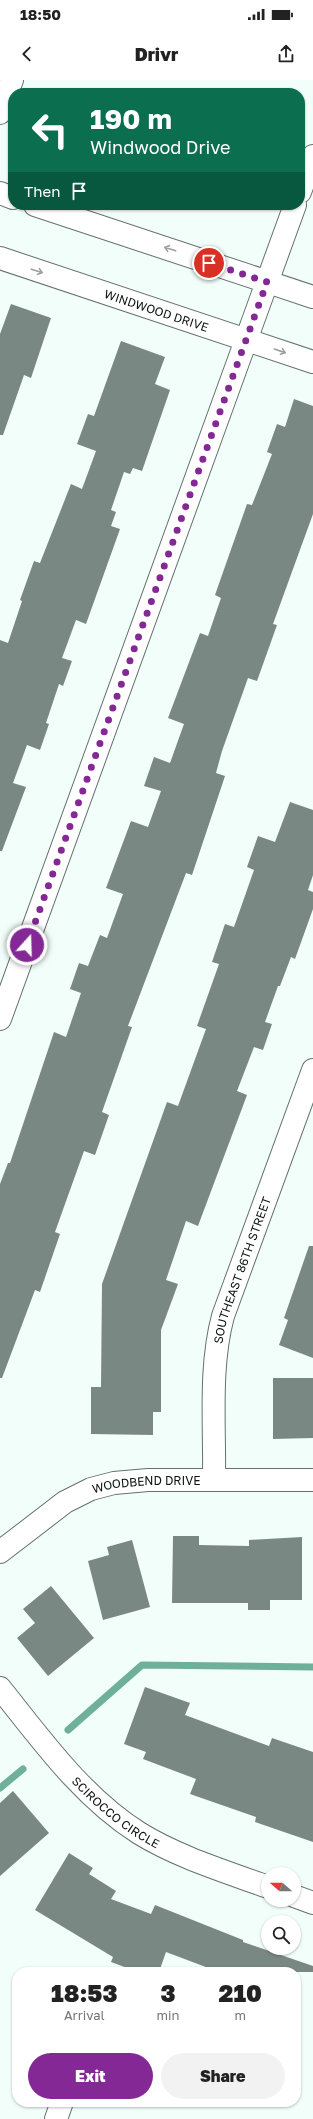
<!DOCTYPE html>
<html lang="en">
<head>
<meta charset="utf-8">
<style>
	:root { --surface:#fff; --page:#f2f2f2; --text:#222; --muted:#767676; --accent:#832895 }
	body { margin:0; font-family:"Golos Text",sans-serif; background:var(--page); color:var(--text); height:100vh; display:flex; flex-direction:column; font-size:15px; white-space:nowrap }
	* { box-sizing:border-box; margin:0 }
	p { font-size:13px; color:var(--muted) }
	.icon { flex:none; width:22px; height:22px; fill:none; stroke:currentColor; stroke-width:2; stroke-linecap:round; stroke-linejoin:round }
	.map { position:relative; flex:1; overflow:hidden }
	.panel { position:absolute; left:12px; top:1887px; width:289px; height:140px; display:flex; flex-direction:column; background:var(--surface); border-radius:16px; box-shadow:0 1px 3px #0004 }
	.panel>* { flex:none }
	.hud { position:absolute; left:8px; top:8px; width:297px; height:122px; border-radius:16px; box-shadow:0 1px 3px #0004; background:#0b6e4f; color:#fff; overflow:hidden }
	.needle { width:26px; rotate:290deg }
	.fabs { position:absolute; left:261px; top:1787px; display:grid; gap:8px }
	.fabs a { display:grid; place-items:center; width:40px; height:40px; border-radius:50%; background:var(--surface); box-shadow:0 1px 3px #0004; font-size:20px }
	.pin { position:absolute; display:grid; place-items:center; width:34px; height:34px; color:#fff; margin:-17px; border:2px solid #fff; border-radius:50%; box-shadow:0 1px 4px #0007 }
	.me { position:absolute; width:44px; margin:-22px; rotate:20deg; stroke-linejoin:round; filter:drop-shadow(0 0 3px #0008) }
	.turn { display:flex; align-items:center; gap:14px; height:84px; padding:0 16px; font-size:18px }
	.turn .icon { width:52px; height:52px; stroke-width:2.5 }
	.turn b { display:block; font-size:28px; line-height:34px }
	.then { display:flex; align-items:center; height:38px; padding:0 16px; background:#0003; gap:8px; font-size:15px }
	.eta { display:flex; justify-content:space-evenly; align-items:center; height:68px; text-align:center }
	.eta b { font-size:24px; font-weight:800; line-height:28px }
	.cta { display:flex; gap:8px; margin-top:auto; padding:8px 16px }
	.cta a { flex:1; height:46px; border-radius:24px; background:var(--accent); color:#fff; font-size:16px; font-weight:800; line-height:46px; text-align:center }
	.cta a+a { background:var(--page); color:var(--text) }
	.status { display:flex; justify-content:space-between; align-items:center; height:28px; padding:0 20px; background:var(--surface); direction:ltr }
	.status svg { height:11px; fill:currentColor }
	header { display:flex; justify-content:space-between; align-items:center; height:52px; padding:0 16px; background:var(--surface); font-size:18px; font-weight:800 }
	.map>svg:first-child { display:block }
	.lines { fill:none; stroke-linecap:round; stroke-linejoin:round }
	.stream { stroke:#6eb09a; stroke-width:7 }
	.building { fill:#7a8883 }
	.minor-casing { stroke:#64726c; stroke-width:24 }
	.tertiary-casing { stroke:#64726c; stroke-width:24 }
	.minor { stroke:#fff; stroke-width:22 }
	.tertiary { stroke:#fff; stroke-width:22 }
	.oneway { stroke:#9ea09f }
	.route { stroke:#832895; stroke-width:7; stroke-dasharray:0 12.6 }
	.labels { text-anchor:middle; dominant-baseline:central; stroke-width:3; stroke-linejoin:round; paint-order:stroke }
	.street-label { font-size:12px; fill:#0c1210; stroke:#fff }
</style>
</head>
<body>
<div class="status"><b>18:50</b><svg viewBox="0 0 49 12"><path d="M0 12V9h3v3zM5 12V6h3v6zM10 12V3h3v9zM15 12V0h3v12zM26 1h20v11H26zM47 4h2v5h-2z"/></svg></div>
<header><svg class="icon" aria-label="back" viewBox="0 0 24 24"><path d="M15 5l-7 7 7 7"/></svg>Drivr<svg class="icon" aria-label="share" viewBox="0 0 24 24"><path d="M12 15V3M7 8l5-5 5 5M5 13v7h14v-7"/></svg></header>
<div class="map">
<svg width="313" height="2039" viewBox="0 0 313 2039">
	<rect width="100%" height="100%" fill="#f1fef9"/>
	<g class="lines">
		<path class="stream" d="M 68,1650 L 142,1585 L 313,1587
			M 0,1708 L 23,1689"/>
	</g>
	<path class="building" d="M 11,224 L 51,238 L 31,298 L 24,295 L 3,355 L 0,355 L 0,254 Z
		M 121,261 L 165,277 L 155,304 L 170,310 L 142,391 L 133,388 L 130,394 L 124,392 L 111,430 L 116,432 L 111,446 L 120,449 L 86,544 L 76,540 L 62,578 L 72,581 L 63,606 L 59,604 L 46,643 L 49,644 L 40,670 L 27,665 L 13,703 L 26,707 L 2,771 L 0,771 L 0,560 L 8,563 L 22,521 L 20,520 L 34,481 L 40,483 L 71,404 L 82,409 L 96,371 L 77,364 L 88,334 L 94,336 Z
		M 294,319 L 313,326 L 313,434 L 273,544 L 277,545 L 257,601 L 248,598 L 222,671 L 216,693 L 225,696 L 192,795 L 186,793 L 128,946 L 132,947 L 102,1032 L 109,1035 L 95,1075 L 84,1071 L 55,1152 L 60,1154 L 40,1212 L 35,1210 L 2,1298 L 0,1298 L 0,1104 L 8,1083 L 10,1083 L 54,952 L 66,957 L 81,913 L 70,909 L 79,883 L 88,886 L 100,855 L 107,858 L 123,814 L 106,808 L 131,741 L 148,747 L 161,711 L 144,706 L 154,677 L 170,683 L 184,644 L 168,638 L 200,553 L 208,556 L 221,518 L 215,515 L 247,424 L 252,425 L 272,374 L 267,372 L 277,344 L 285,347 Z
		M 290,722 L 313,730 L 313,795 L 308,810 L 313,812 L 313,829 L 295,879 L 291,877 L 280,906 L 278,906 L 265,942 L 272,944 L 263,970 L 254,967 L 237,1011 L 247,1015 L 198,1146 L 186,1141 L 166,1200 L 178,1204 L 161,1250 L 161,1332 L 153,1332 L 153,1355 L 91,1354 L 91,1307 L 101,1307 L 102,1204 L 167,1022 L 178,1026 L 206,949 L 197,946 L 219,884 L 212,882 L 225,844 L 234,847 L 254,790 L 247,787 L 258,756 L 275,762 Z
		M 309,1166 L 313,1166 L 313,1278 L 279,1265 L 288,1240 L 284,1238 Z
		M 273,1298 L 313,1298 L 313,1358 L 273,1359 Z
		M 173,1456 L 199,1456 L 199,1465 L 249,1466 L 249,1460 L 302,1457 L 302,1520 L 270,1520 L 270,1530 L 248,1530 L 248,1523 L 172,1523 Z
		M 132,1460 L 150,1527 L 103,1540 L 88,1481 L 109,1475 L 107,1467 Z
		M 51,1506 L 94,1558 L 48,1596 L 17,1558 L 35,1543 L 23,1529 Z
		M 145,1607 L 190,1623 L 185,1635 L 269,1666 L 272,1658 L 313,1672 L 313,1762 L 255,1742 L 256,1737 L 190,1714 L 196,1699 L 143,1679 L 146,1672 L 124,1664 Z
		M 13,1711 L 49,1753 L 0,1796 L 0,1723 Z
		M 69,1773 L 93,1788 L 89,1794 L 116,1811 L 111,1819 L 151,1834 L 155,1825 L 243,1860 L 243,1862 L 313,1886 L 313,1892 L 219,1892 L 166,1872 L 159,1892 L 138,1892 L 111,1882 L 113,1877 L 35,1830 Z"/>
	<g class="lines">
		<defs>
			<g id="minor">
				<path d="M 300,112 L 313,76"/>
				<path d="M 0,939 L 295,125"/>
				<path id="s1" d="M 214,1400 C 215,1345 209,1288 223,1236 L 313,990"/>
				<path id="s2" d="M 0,1472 L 65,1422 L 91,1409 L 114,1403 L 148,1400 L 313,1400"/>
				<path id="s3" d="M 0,1608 C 41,1659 82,1717 139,1753 C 178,1777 224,1791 268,1807"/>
				<path d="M 294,1816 L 313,1823"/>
				<path d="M 56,2039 L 62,2022"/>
			</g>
			<g id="tertiary">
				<path d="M 0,33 L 12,0"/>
				<path d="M 0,113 L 13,118"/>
				<path d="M 35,125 L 313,217"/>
				<path id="s4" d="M 0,178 L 313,282"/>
			</g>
		</defs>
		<use href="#minor" class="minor-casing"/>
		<use href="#tertiary" class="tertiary-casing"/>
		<use href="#minor" class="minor"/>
		<use href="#tertiary" class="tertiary"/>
	</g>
	<defs><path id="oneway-shaft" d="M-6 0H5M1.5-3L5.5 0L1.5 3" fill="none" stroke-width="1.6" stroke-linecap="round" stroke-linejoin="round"/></defs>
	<g class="oneway">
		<use href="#oneway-shaft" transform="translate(170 169) rotate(-162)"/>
		<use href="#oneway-shaft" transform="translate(37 191) rotate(18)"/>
		<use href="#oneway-shaft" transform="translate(280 271) rotate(19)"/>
	</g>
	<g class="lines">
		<path class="route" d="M 27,865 L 267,202 L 209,183"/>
	</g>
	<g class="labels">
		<g class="street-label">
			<text stroke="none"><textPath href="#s4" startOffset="165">WINDWOOD DRIVE</textPath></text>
			<text stroke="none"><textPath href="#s1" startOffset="214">SOUTHEAST 86TH STREET</textPath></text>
			<text stroke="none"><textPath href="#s2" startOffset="167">WOODBEND DRIVE</textPath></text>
			<text stroke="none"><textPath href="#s3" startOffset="171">SCIROCCO CIRCLE</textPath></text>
		</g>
	</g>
</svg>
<div class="fabs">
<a><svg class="needle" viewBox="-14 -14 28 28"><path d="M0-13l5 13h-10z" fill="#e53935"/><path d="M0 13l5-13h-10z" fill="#767676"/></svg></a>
<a><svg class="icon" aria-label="search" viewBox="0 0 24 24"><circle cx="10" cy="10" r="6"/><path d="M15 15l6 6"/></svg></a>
</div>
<div class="pin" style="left:209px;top:183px;background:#d93025"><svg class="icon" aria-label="arrive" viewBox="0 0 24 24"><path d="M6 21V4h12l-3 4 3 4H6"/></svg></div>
<svg class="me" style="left:27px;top:865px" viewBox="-20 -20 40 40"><circle r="17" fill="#832895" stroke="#fff" stroke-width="3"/><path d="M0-11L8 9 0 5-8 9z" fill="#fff"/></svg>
<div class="hud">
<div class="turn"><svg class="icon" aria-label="left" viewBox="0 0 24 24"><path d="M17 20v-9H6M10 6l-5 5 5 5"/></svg><div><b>190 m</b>Windwood Drive</div></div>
<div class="then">Then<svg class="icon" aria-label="arrive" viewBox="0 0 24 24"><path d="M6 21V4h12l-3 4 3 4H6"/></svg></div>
</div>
<section class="panel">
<div class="eta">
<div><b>18:53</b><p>Arrival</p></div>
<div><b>3</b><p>min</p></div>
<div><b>210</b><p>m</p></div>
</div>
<div class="cta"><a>Exit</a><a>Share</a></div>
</section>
</div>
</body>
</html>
